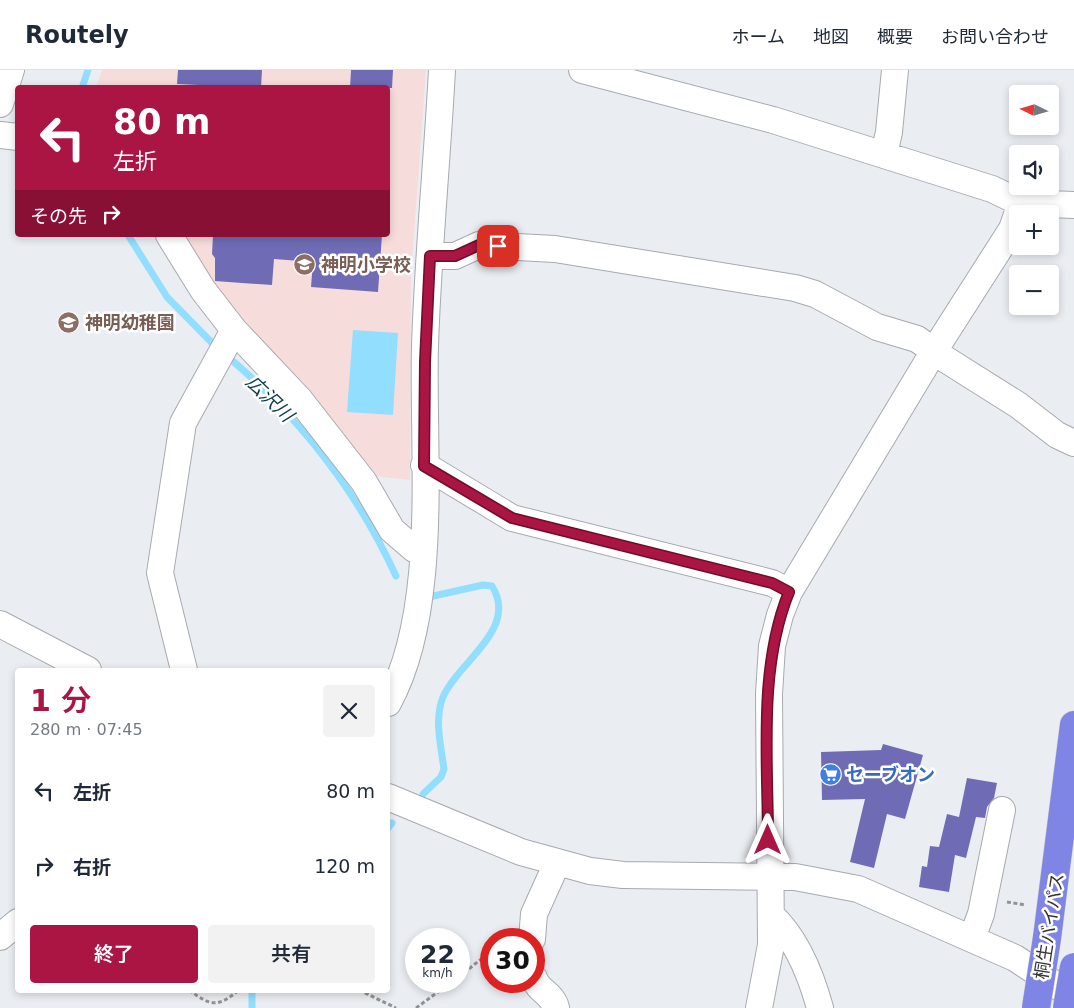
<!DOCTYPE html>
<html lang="ja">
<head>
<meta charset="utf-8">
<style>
	:root { --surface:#fff; --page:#f2f2f3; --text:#1f2937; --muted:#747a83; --line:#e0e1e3; --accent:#aa1543 }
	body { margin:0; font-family:"DejaVu Sans","Noto Sans JP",sans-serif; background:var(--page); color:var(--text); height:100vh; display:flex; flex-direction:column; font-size:19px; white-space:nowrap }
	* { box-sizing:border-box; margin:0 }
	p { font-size:16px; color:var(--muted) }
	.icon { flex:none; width:28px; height:28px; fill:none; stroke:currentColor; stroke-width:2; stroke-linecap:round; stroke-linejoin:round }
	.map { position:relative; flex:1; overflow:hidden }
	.panel { position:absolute; left:15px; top:598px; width:375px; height:325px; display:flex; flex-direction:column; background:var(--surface); border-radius:5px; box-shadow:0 2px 8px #0003 }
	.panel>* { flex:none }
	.banner { position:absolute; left:15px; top:15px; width:375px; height:152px; border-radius:5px; box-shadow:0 2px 8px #0003; background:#aa1543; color:#fff; overflow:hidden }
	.needle { width:32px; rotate:275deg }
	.buttons { position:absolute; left:1009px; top:15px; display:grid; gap:10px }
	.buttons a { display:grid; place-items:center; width:50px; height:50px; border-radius:5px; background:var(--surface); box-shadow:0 2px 8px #0003; font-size:25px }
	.speed { position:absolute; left:405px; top:858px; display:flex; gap:10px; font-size:25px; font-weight:700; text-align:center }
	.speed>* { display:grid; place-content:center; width:65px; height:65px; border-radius:50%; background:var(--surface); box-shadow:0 2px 8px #0003; line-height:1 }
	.speed small { font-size:12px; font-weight:400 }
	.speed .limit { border:8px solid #d22; background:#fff; color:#111 }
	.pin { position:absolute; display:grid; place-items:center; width:42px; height:42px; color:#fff; margin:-21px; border-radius:10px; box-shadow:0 2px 8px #0006 }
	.me { position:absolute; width:55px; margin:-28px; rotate:0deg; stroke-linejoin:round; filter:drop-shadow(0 0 4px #0008) }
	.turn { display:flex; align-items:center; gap:18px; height:105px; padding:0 15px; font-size:22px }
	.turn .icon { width:65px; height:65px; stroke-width:2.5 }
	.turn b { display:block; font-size:35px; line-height:42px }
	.then { display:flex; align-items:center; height:48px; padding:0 15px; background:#0003; gap:10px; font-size:19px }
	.round { display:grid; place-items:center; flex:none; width:52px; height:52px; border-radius:5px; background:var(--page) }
	.headline { display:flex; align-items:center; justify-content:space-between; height:85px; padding:0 15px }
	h1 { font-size:30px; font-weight:600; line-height:38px; color:var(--accent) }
	.cta { display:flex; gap:10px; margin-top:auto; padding:10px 15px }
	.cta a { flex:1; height:58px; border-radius:5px; background:var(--accent); color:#fff; font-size:20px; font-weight:600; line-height:58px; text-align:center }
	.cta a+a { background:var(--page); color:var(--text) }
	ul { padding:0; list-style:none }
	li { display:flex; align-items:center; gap:15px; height:75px; padding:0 15px }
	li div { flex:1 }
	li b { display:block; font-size:19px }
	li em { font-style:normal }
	header { display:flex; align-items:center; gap:30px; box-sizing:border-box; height:70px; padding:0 25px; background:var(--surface); border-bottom:1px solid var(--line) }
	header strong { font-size:24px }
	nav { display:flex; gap:28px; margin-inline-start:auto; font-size:18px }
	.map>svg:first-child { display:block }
	.education { fill:#f7dcdc }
	.water { fill:#91deff }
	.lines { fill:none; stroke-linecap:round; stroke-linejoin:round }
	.stream { stroke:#91deff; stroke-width:7 }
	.building { fill:#6f6cb5 }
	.minor-casing { stroke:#a6aaaf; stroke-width:28 }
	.highway-casing { stroke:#cacaca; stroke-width:29 }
	.path { stroke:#909296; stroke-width:3; stroke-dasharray:4 2.5; stroke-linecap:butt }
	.minor { stroke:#fff; stroke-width:26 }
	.highway { stroke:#7e85e5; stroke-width:28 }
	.highway-bridge-casing { stroke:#cacaca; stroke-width:29; stroke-linecap:butt }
	.highway-bridge { stroke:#7e85e5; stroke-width:28 }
	.route-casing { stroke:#6e0e2c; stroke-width:12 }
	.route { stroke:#aa1543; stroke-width:9 }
	.labels { text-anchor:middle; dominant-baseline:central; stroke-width:5; stroke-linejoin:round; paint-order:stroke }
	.education-label { font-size:18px; font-weight:bold; fill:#785e54; stroke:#fff; text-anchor:start }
	.shop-label { font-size:18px; font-weight:bold; fill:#366cbe; stroke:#fff; text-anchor:start }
	.street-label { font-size:18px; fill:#323335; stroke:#fff }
	.water-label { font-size:19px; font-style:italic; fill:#0c3b4c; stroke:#fff }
</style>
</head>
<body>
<header>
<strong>Routely</strong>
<nav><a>ホーム</a><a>地図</a><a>概要</a><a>お問い合わせ</a></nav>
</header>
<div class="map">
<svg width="1074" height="938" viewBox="0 0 1074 938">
	<rect width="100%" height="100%" fill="#eaeef3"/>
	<path class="education" d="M 102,0 L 426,0 L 411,206 L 410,410 L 373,406 L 239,252 L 181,165 L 388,165 L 388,18 L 96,18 Z"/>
	<path class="water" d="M 353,260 L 398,263 L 393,345 L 347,342 Z"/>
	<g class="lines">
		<path class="stream" d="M 82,18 L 88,0
			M 128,165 L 167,227 L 218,279
			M 227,286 C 298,346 357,421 396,506
			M 423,724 L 441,707 L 444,699 C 441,677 434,649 443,627 C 458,592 519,559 492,516 L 483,515 L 429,527
			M 388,758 L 392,753
			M 252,920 L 252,938"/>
	</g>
	<path class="building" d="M 178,0 L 262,0 L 261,18 L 177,14 Z
		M 351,0 L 393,0 L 392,18 L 350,18 Z
		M 213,165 L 382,165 L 378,222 L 311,217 L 313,192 L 274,189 L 272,215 L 215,211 L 215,188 L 212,184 Z
		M 883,674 L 923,685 L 905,749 L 887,744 L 874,798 L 850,792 L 865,729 L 822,730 L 821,682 L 881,680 Z
		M 967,708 L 997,713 L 994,728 L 987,737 L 985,748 L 976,747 L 966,788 L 955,785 L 949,822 L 919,817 L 922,796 L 927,797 L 930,776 L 939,777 L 947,744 L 959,747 Z"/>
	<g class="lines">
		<defs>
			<path id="minor" d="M 582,0 L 773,50 L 992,119 L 1021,133 L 1074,135
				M 0,34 L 11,0
				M 0,65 L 18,67
				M 884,85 L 889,62 L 895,0
				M 169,165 L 203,220 L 234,260 L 300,330 L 364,412 L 392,460 L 414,479 L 423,481
				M 430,186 L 455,186 L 479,175 L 555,179 L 795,218 L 815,224 L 877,257 L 917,269 L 945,289 L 1018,335 L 1057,365 L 1074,373
				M 424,395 L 512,448 L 772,513 L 789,522
				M 0,554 L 88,600
				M 184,600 L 160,503 L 183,353 L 234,260
				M 388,633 C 440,538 422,383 425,276 C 428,184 437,92 442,0
				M 388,727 L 521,782 L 590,801 L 623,805 L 795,807 L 858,819 L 1015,888 L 1074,927
				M 771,845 C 796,868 811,905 820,938
				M 0,867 L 18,852
				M 972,868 L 981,844 L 1002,740
				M 532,869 L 534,844 L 557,793
				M 534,908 C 538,921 553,924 556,938
				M 759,938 L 771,875 L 769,624 L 772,576 L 780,545 L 789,522 L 934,281 L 1012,159 L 1021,133"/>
			<path id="highway" d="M 1047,868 L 1074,655"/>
		</defs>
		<use href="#minor" class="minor-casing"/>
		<use href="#highway" class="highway-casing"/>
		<path class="path" d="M 1007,832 L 1026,835
			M 459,907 L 491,881
			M 189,920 C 211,936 217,938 239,920
			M 359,920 L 396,938
			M 416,938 L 453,911"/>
		<use href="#minor" class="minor"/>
		<use href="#highway" class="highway"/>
		<defs>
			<path id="highway-bridge" d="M 1036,938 L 1047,868
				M 1067,938 L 1074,897"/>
		</defs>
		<use href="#highway-bridge" class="highway-bridge-casing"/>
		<use href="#highway-bridge" class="highway-bridge"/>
	</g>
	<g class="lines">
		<defs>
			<path id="route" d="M 498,176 L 479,175 L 455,186 L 430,186 L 425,292 L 424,396 L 512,448 L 772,513 L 789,522 C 758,598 768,690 768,770"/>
		</defs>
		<use href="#route" class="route-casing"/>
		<use href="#route" class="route"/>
	</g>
	<defs>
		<symbol id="school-disc" viewBox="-11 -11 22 22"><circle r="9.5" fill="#8d6e63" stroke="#fff"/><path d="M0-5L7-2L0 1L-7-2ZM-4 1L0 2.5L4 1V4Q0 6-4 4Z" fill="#fff"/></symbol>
		<symbol id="supermarket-disc" viewBox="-11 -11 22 22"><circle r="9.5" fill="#3f7fe0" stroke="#fff"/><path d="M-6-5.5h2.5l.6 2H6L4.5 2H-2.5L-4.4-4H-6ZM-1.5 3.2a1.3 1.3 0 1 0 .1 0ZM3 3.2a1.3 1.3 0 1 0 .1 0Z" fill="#fff"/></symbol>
	</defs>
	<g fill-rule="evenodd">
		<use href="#school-disc" x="292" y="182" width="25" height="25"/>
		<use href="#school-disc" x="56" y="240" width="25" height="25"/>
		<use href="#supermarket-disc" x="818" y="692" width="25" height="25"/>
	</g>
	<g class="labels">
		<g class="education-label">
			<text x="321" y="194">神明小学校</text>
			<text x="85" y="252">神明幼稚園</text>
		</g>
		<g class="shop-label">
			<text x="846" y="704">セーブオン</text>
		</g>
		<g class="street-label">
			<text transform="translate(1049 856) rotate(-81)">桐生バイパス</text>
		</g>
		<g class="water-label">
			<text transform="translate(270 328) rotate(44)">広沢川</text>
		</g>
	</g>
</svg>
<div class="buttons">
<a><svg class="needle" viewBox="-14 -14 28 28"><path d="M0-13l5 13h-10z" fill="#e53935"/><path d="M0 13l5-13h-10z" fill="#747a83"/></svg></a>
<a><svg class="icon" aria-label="sound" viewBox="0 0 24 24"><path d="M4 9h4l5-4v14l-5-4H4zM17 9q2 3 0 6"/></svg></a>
<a>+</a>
<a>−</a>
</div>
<div class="speed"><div>22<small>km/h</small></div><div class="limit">30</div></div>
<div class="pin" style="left:498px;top:176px;background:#d93025"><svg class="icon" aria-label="arrive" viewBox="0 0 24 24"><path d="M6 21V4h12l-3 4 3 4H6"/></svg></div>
<svg class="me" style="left:768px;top:770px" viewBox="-20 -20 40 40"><path d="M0-17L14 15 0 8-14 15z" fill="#aa1543" stroke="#fff" stroke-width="4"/></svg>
<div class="banner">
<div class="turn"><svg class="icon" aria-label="left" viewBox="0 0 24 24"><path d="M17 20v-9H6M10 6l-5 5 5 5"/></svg><div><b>80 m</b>左折</div></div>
<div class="then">その先<svg class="icon" aria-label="right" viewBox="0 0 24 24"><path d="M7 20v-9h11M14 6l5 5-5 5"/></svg></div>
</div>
<section class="panel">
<div class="headline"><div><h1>1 分</h1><p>280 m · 07:45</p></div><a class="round"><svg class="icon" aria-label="close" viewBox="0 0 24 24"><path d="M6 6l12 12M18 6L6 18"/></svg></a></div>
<ul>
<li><svg class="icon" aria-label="left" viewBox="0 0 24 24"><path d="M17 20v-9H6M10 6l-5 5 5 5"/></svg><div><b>左折</b></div><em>80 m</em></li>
<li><svg class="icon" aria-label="right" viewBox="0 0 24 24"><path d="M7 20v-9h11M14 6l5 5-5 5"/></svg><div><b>右折</b></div><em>120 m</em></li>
</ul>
<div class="cta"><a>終了</a><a>共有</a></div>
</section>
</div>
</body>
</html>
